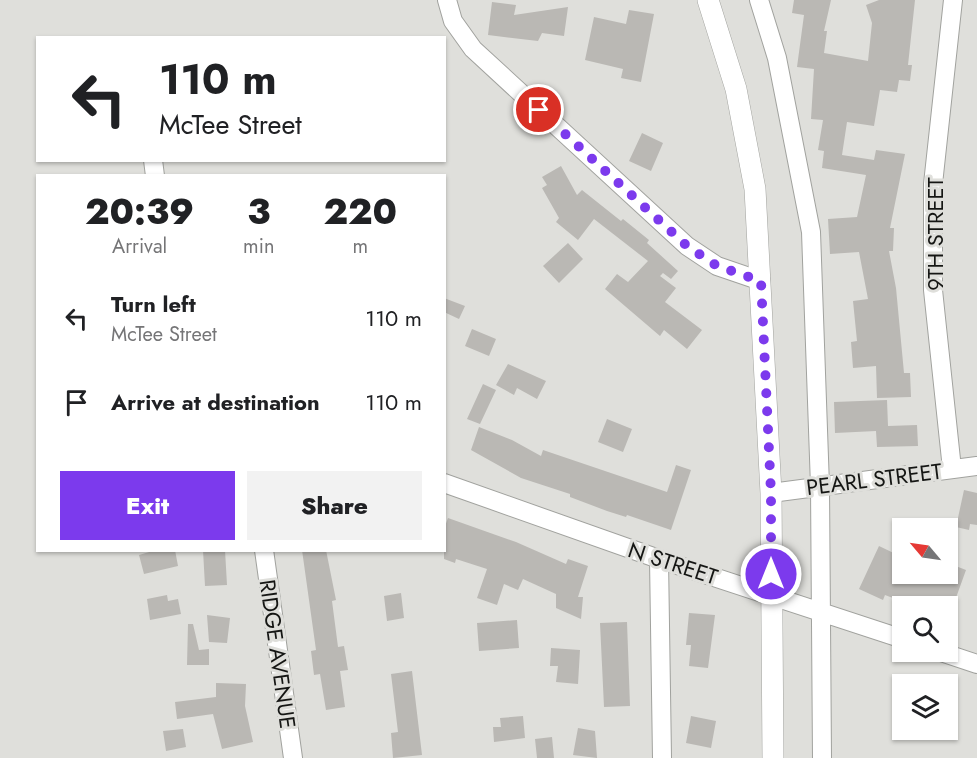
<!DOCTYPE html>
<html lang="en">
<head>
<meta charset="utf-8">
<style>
	:root { --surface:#fff; --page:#f2f2f2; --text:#202124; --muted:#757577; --accent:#7c3aed }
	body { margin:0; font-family:Jost,sans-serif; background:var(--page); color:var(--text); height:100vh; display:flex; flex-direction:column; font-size:22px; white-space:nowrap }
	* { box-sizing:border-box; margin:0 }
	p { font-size:20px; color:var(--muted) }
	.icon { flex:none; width:33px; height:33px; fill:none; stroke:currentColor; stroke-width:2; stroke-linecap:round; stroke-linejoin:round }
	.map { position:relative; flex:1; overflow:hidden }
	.drawer { position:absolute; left:36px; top:174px; width:410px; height:378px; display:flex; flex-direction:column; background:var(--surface); border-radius:0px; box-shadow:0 2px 4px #0004 }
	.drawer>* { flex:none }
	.guide { position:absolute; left:36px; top:36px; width:410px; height:126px; border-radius:0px; box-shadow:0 2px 4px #0004; background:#fff; color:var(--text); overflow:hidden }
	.needle { width:39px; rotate:299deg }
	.tools { position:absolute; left:892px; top:518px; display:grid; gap:12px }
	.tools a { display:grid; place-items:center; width:66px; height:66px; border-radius:0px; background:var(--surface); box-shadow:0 2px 4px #0004; font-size:30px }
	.pin { position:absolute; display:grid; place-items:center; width:51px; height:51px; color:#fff; margin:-26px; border:3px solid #fff; border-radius:50%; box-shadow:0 2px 6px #0007 }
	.me { position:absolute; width:66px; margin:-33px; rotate:0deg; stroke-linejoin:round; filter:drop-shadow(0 0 4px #0008) }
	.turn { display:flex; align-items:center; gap:21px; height:126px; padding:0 24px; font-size:27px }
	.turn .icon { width:78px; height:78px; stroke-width:2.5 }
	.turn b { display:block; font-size:42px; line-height:51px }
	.eta { display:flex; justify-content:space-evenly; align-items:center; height:102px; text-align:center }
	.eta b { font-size:36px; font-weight:800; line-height:42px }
	.action { display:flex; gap:12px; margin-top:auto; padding:12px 24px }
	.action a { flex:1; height:69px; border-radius:0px; background:var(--accent); color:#fff; font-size:24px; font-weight:800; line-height:69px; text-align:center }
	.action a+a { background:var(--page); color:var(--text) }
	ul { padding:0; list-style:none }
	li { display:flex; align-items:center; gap:18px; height:84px; padding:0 24px }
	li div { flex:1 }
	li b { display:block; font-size:22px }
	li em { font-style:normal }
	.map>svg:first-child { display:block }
	.building { fill:#bab8b4 }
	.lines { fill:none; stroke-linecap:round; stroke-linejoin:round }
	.minor-casing { stroke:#a1a29e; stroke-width:20 }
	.tertiary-casing { stroke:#a1a29e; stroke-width:22 }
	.minor { stroke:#fff; stroke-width:18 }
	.tertiary { stroke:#fff; stroke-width:21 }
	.route { stroke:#7c3aed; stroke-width:10; stroke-dasharray:0 18 }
	.labels { text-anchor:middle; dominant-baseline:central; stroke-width:6; stroke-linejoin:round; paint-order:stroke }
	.street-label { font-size:22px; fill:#151614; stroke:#dfdfdb }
</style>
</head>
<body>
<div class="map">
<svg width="977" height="758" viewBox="0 0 977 758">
	<rect width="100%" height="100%" fill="#dfdfdb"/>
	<path class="building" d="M 794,0 L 831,0 L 824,31 L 827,31 L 824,53 L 868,61 L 872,23 L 866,5 L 879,0 L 915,0 L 908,65 L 912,65 L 910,81 L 899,80 L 897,92 L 880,90 L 874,126 L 847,122 L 842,155 L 874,160 L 876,150 L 905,154 L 890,228 L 894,228 L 893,251 L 889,251 L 896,288 L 904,373 L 910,373 L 911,397 L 877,398 L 876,366 L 853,368 L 851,342 L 857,341 L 853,301 L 868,299 L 859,252 L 830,254 L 828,219 L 857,217 L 866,175 L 822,168 L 824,151 L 818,150 L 823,120 L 811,119 L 814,69 L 797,67 L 804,15 L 792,13 Z
		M 492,2 L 516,5 L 514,15 L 568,7 L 564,36 L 542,33 L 538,41 L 488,35 Z
		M 629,10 L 654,14 L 641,82 L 621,78 L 623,69 L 585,60 L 594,17 L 626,24 Z
		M 642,133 L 663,143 L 651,171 L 629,161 Z
		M 561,166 L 577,195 L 582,190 L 621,221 L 623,219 L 649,240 L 647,243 L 678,271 L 671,279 L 663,273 L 660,276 L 676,288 L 665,302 L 702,330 L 687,349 L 664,330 L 660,336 L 605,289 L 617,274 L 628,282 L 648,261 L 594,219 L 578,240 L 556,222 L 559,218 L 542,188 L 547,185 L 542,177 Z
		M 568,243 L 583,259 L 559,283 L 543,266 Z
		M 444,298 L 465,306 L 459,319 L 444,312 Z
		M 472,329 L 496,339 L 489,356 L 465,346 Z
		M 508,364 L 546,381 L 537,399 L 517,388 L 514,395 L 496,385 Z
		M 483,384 L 496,390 L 480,424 L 467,419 Z
		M 887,400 L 888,426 L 917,425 L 918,446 L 877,447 L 876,431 L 835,433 L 834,402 Z
		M 607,419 L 632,429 L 623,452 L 598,442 Z
		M 479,427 L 512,440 L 541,456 L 543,450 L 667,492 L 676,465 L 691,470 L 671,530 L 627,515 L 626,517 L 607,511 L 570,497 L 570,494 L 521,478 L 471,450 Z
		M 964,490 L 977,493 L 977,525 L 970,524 L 969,530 L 956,527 Z
		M 448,518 L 516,542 L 566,564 L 568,559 L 588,566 L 578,597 L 583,597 L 581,619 L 556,608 L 556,594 L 523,579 L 518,590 L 504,584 L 497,605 L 477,598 L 487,569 L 456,559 L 455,563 L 444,559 L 444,529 Z
		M 879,546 L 902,557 L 895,573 L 948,573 L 948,563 L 966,570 L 953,606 L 914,606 L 885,595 L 883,600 L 859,589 Z
		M 156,550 L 175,550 L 178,566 L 144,574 L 139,555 Z
		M 203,550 L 225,550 L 227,585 L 205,586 Z
		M 302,550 L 326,550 L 336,600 L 332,601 L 338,647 L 344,646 L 348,670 L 340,671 L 345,707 L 326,710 L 320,674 L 314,675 L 311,651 L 316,650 Z
		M 401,593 L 404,618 L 387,621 L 384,596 Z
		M 167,595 L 168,601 L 178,599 L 181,614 L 150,620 L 147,599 Z
		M 689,613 L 715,615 L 708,668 L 689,666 L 691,645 L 686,645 Z
		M 207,615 L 230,618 L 227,643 L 209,642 Z
		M 517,620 L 519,648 L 479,651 L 477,623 Z
		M 627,622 L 630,706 L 604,707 L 600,623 Z
		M 188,624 L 193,624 L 199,650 L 209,649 L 209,665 L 187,665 Z
		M 551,648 L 580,650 L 578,684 L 556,682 L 558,666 L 550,666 Z
		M 412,671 L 422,755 L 393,758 L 391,733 L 398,732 L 391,674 Z
		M 216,683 L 246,684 L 245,706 L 253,742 L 222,749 L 213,714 L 177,719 L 175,702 L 216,697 Z
		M 523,716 L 525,738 L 494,742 L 493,727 L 501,727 L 500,718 Z
		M 691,716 L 716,721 L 711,748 L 686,743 Z
		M 578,728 L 595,731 L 597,758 L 573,755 Z
		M 183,729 L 186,747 L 166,751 L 163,731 Z
		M 552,737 L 554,758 L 537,758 L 535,739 Z"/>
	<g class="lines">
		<defs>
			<path id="minor" d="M 447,0 L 453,21 L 473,49 L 687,246 L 717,266 L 761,281
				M 759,0 L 777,58 L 811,232 L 820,486 L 822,758
				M 153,160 L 155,176
				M 952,469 L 933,290 L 933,184 L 953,0
				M 444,483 L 659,559 L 903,639
				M 771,493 L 977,466
				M 264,550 L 293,758
				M 659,559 L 662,758
				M 938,651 L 977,664"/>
			<path id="tertiary" d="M 708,0 L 736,89 L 755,189 L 771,493 L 773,758"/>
		</defs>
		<use href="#minor" class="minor-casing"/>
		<use href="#tertiary" class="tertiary-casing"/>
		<use href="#minor" class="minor"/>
		<use href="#tertiary" class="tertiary"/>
	</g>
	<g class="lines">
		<path class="route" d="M 539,110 L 687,246 L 717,266 L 761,281 L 771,493 L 771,574"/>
	</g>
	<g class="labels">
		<g class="street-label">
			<text transform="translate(935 234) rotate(-90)">9TH STREET</text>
			<text transform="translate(874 479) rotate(-7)">PEARL STREET</text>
			<text transform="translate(673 563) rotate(18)">N STREET</text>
			<text transform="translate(278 654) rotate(82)">RIDGE AVENUE</text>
		</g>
	</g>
</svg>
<div class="tools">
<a><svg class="needle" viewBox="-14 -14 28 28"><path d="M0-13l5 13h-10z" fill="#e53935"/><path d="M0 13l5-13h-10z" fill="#757577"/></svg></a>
<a><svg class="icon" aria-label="search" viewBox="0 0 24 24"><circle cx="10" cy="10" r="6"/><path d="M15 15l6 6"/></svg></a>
<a><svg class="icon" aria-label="layers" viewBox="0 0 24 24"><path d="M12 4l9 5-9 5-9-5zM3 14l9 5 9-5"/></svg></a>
</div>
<div class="pin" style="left:539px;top:110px;background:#d93025"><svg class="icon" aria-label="arrive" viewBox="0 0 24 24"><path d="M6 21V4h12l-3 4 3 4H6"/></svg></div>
<svg class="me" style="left:771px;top:574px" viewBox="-20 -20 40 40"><circle r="17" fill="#7c3aed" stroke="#fff" stroke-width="3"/><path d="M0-11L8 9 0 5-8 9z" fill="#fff"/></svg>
<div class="guide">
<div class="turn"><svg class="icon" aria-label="left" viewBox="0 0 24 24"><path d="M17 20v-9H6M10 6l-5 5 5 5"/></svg><div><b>110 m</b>McTee Street</div></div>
</div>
<section class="drawer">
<div class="eta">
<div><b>20:39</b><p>Arrival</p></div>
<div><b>3</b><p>min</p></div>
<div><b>220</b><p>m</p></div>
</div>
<ul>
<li><svg class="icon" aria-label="left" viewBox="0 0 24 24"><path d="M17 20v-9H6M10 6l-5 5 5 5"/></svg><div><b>Turn left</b><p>McTee Street</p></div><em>110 m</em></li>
<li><svg class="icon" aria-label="arrive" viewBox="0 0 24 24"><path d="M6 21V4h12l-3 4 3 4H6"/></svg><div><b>Arrive at destination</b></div><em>110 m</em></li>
</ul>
<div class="action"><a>Exit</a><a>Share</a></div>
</section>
</div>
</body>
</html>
